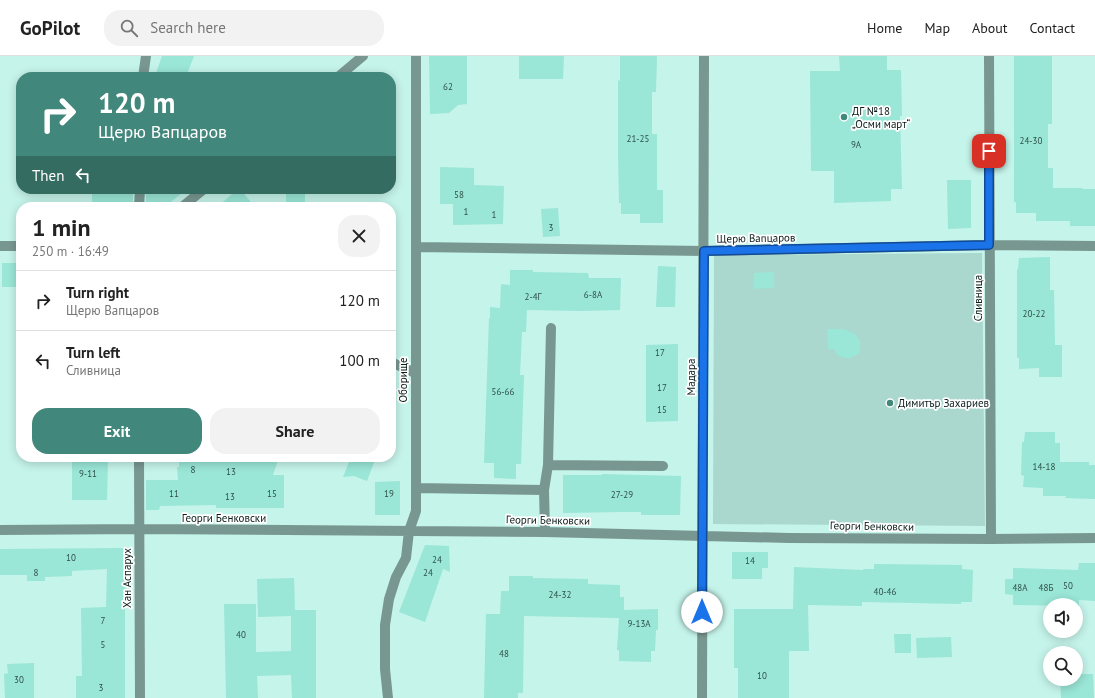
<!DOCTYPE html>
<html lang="en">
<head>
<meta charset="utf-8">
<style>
	:root { --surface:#fff; --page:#f2f2f2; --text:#222; --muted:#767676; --line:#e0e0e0; --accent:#42877b }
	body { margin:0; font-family:"PT Sans",sans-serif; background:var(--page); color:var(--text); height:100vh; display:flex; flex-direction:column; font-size:15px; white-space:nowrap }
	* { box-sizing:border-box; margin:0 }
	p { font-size:13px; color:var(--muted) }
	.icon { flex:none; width:22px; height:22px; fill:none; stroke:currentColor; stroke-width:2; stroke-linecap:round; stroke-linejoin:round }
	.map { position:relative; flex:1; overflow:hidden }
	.details { position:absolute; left:16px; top:146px; width:380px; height:260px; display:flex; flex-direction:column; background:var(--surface); border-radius:16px; box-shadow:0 2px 10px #0003 }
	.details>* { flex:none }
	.banner { position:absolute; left:16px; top:16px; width:380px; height:122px; border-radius:16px; box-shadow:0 2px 10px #0003; background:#42877b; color:#fff; overflow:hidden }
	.controls { position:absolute; left:1043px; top:542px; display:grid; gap:8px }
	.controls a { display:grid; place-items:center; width:40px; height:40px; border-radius:50%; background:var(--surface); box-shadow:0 2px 10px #0003; font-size:20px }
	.pin { position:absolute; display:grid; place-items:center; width:34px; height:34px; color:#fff; margin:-17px; border-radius:8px; box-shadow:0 2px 6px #0006 }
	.me { position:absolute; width:44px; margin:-22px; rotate:0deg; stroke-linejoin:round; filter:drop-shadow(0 0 3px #0008) }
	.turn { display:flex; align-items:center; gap:14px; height:84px; padding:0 16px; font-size:18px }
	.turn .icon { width:52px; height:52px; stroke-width:2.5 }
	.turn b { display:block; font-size:28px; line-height:34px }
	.then { display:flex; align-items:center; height:38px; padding:0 16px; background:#0003; gap:8px; font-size:15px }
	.round { display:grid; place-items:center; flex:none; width:42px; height:42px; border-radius:16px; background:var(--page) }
	.summary { display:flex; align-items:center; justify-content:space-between; height:68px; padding:0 16px }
	h1 { font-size:24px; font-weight:700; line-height:30px }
	.primary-button { display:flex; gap:8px; margin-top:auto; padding:8px 16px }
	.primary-button a { flex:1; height:46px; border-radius:16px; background:var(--accent); color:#fff; font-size:16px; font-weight:700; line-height:46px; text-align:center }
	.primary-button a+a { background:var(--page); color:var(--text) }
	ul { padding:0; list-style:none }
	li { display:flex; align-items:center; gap:12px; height:60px; padding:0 16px; border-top:1px solid var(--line) }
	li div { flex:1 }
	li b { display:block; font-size:15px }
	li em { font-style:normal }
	header { display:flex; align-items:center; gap:24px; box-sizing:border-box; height:56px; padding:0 20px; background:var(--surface); border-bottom:1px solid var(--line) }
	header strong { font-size:19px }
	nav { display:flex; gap:22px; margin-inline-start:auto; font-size:14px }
	.search { width:280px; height:36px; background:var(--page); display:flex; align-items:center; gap:10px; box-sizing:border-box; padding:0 14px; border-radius:16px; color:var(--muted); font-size:15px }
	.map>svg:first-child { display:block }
	.green { fill:#aad7ce }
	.building { fill:#9ae6d7 }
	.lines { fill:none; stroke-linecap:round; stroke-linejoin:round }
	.minor { stroke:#799791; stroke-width:10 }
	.route-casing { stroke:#114b97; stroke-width:10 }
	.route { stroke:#1a73e8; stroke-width:7 }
	.poi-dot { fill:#42877b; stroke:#fff; stroke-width:1.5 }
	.labels { text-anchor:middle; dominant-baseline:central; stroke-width:3.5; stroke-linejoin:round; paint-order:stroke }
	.number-label { font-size:9px; fill:#2e4e48 }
	.poi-label { font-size:11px; fill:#0a1c19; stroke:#fff; text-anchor:start }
	.street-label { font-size:11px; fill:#0a1c19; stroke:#fff }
</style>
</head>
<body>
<header>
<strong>GoPilot</strong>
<div class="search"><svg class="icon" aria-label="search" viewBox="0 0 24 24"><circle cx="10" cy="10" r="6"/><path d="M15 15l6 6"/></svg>Search here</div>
<nav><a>Home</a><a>Map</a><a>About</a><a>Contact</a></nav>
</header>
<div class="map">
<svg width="1095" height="642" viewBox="0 0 1095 642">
	<rect width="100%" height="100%" fill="#c5f4ea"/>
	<path class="green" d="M 982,197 L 985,470 L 713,468 L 714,199 Z"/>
	<path class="building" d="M 162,0 L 194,0 L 186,21 L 164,21 L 156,17 Z
		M 429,0 L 467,0 L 467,48 L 458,49 L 449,57 L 430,58 Z
		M 519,0 L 564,0 L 563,23 L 519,23 Z
		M 620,0 L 657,0 L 656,36 L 652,36 L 652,78 L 657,78 L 657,134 L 663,134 L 663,167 L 640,167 L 640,158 L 621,158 L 621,147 L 619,147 L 618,96 L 618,24 L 620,25 Z
		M 839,0 L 887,0 L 887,14 L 901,14 L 902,60 L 900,60 L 902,133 L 891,133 L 891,145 L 834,147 L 834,115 L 811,115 L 810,15 L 840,15 Z
		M 1014,0 L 1052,0 L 1052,68 L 1048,68 L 1048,112 L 1053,112 L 1053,132 L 1082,132 L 1083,133 L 1095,133 L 1095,170 L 1070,170 L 1070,165 L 1036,165 L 1036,157 L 1016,157 L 1016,146 L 1014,146 Z
		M 440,111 L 474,112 L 474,129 L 504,130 L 503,168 L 453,169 L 453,148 L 440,148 Z
		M 947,124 L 971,124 L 971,172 L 948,173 Z
		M 92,133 L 133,133 L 133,149 L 125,149 L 125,151 L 92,151 Z
		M 146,133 L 187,133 L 167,149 L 146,149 Z
		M 238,133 L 240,133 L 255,151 L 217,151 Z
		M 286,133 L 305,133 L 305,151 L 286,151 Z
		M 558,152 L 560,180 L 543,181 L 541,153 Z
		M 1050,201 L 1050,234 L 1054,234 L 1055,289 L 1062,289 L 1062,321 L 1039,321 L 1039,312 L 1019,313 L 1019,302 L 1017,302 L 1017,213 L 1018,213 L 1019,202 Z
		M 2,207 L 21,207 L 21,231 L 2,231 Z
		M 658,210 L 676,211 L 675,251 L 656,251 Z
		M 510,214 L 533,214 L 533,216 L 588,217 L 589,222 L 621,222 L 620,254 L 581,255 L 527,254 L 526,276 L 522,276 L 520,319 L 524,319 L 521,408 L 516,408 L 516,423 L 494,422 L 494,407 L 484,407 L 489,262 L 490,262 L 490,251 L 500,252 L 501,228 L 510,229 Z
		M 774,216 L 774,232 L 754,233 L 754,217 Z
		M 827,273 L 844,273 L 855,278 L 860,285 L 860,297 L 851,302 L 844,302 L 837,299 L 834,293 L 828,293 Z
		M 678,288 L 678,365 L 646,366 L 646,289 Z
		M 1025,376 L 1055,376 L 1055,387 L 1060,387 L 1060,406 L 1089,406 L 1089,409 L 1095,409 L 1095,443 L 1065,442 L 1066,440 L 1043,440 L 1043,432 L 1023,431 L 1024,420 L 1021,419 L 1022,386 L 1024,386 Z
		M 72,401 L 108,401 L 107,444 L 72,444 Z
		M 179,401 L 279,401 L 273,419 L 284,419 L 284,452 L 216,452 L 216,449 L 160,450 L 159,454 L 146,454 L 146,424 L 178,424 L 177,411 L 179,411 Z
		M 351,401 L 376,401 L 367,425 L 354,420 L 343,421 Z
		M 602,418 L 681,420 L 680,459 L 641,459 L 641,456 L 623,456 L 563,457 L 563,419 L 602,419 Z
		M 400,425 L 400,459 L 375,459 L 375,426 Z
		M 425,489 L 449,490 L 450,516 L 443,513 L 425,566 L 399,556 Z
		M 127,492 L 125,550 L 125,642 L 76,642 L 76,620 L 82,620 L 81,552 L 106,551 L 107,513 L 72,515 L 72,520 L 45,521 L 45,525 L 27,525 L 27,519 L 0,519 L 0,493 Z
		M 732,496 L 768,496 L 768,512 L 762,512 L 762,523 L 732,523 Z
		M 1079,507 L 1095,507 L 1095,545 L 1079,544 L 1079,550 L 1013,549 L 1013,539 L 1005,538 L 1005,523 L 1013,523 L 1013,512 L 1078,514 Z
		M 874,508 L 962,509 L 962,513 L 973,514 L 972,546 L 961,546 L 961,548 L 862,546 L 862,550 L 808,549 L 809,595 L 789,595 L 789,642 L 738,642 L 738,612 L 734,612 L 734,553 L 793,553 L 794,511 L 863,514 L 863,513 L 874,513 Z
		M 509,520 L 533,520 L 533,522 L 588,523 L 588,528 L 620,529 L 620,541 L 624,541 L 624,554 L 658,553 L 658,574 L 656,574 L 655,595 L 651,595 L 651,606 L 619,605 L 619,594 L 617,594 L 619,562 L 524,560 L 523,637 L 518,637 L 518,642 L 484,642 L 486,558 L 500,558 L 501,535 L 509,535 Z
		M 294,522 L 295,554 L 316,554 L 316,642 L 292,642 L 291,619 L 257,620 L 258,642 L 226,642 L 224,548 L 256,548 L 256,596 L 291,595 L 291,560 L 258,561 L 257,523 Z
		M 894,578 L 911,578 L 911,597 L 895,597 Z
		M 951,581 L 952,601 L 917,602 L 916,582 Z
		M 34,607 L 34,642 L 5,642 L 4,618 L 8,617 L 7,608 Z
		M 1076,618 L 1093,618 L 1094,642 L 1061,642 L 1060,623 L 1076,623 Z"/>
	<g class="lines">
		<path class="minor" d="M 989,0 L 991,483
			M 143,21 L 146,0
			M 338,21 L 363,0
			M 139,151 L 140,133
			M 182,151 L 204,133
			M 0,190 L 21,190
			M 417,191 L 704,195 L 989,189 L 1095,190
			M 391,306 L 415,317
			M 139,401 L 140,642
			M 548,409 L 663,410
			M 416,432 L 544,434
			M 0,474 L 139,473 L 545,476 L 789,482 L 991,483 L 1095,482
			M 545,476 L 544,434 L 548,409 L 551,272
			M 388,642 L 385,613 L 385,569 L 389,543 L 396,521 L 406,502 L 409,475 L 416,455 L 416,0
			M 702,642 L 704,0"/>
	</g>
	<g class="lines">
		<defs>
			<path id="route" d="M 702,556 L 704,195 L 989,189 L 989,95"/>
		</defs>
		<use href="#route" class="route-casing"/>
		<use href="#route" class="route"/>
	</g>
	<g class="poi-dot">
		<circle cx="844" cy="61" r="4"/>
		<circle cx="890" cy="347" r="4"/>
	</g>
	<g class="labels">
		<g class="number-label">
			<text x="448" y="30">62</text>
			<text x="638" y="82">21-25</text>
			<text x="1031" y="84">24-30</text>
			<text x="856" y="88">9А</text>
			<text x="459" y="138">58</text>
			<text x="466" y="155">1</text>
			<text x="494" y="158">1</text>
			<text x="551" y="171">3</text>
			<text x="593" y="238">6-8А</text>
			<text x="533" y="240">2-4Г</text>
			<text x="1034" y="257">20-22</text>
			<text x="660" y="296">17</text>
			<text x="662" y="331">17</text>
			<text x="503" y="335">56-66</text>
			<text x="662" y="353">15</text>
			<text x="1044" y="410">14-18</text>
			<text x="193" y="413">8</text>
			<text x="231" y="415">13</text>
			<text x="88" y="417">9-11</text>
			<text x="174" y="437">11</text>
			<text x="272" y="437">15</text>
			<text x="389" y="437">19</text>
			<text x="622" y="438">27-29</text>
			<text x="230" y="440">13</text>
			<text x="71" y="501">10</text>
			<text x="437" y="503">24</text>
			<text x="750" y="504">14</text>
			<text x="36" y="516">8</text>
			<text x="428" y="516">24</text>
			<text x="1068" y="529">50</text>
			<text x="1020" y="531">48А</text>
			<text x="1046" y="531">48Б</text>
			<text x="885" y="535">40-46</text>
			<text x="560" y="538">24-32</text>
			<text x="103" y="564">7</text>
			<text x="639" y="567">9-13А</text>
			<text x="241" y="578">40</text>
			<text x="103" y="588">5</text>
			<text x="504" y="597">48</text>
			<text x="762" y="619">10</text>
			<text x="19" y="623">30</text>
			<text x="101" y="631">3</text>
		</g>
		<g class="poi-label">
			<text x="852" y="55">ДГ №18<tspan x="852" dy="13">„Осми март“</tspan></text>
			<text x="898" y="347">Димитър Захариев</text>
		</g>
		<g class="street-label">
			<text transform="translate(756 182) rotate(-1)">Щерю Вапцаров</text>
			<text transform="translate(978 242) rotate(-90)">Сливница</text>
			<text transform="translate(691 321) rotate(-90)">Мадара</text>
			<text transform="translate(403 324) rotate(-90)">Оборище</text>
			<text x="224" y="462">Георги Бенковски</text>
			<text transform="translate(548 464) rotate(1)">Георги Бенковски</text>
			<text transform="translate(872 470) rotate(1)">Георги Бенковски</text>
			<text transform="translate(127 522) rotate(-90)">Хан Аспарух</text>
		</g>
	</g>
</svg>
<div class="controls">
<a><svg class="icon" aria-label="sound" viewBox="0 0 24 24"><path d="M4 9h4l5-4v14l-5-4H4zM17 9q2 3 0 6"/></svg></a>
<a><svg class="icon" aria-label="search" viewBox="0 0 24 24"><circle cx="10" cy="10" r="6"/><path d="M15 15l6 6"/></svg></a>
</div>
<div class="pin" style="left:989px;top:95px;background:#d93025"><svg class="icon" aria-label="arrive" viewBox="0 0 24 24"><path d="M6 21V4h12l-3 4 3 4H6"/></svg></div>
<svg class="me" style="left:702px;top:556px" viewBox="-20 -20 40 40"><circle r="19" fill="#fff"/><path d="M0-13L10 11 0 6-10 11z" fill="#1a73e8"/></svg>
<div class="banner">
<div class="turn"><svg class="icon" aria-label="right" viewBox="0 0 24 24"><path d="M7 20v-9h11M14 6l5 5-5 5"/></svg><div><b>120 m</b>Щерю Вапцаров</div></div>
<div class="then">Then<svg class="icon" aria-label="left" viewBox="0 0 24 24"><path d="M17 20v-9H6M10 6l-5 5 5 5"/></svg></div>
</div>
<section class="details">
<div class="summary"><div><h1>1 min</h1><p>250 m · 16:49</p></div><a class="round"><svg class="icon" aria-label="close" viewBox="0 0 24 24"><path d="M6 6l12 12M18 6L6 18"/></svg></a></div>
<ul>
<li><svg class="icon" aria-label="right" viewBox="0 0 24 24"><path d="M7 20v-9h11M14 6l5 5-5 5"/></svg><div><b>Turn right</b><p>Щерю Вапцаров</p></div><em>120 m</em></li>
<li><svg class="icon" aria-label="left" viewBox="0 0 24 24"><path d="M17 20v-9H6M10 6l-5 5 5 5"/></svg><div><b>Turn left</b><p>Сливница</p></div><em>100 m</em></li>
</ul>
<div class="primary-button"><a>Exit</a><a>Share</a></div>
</section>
</div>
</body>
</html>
